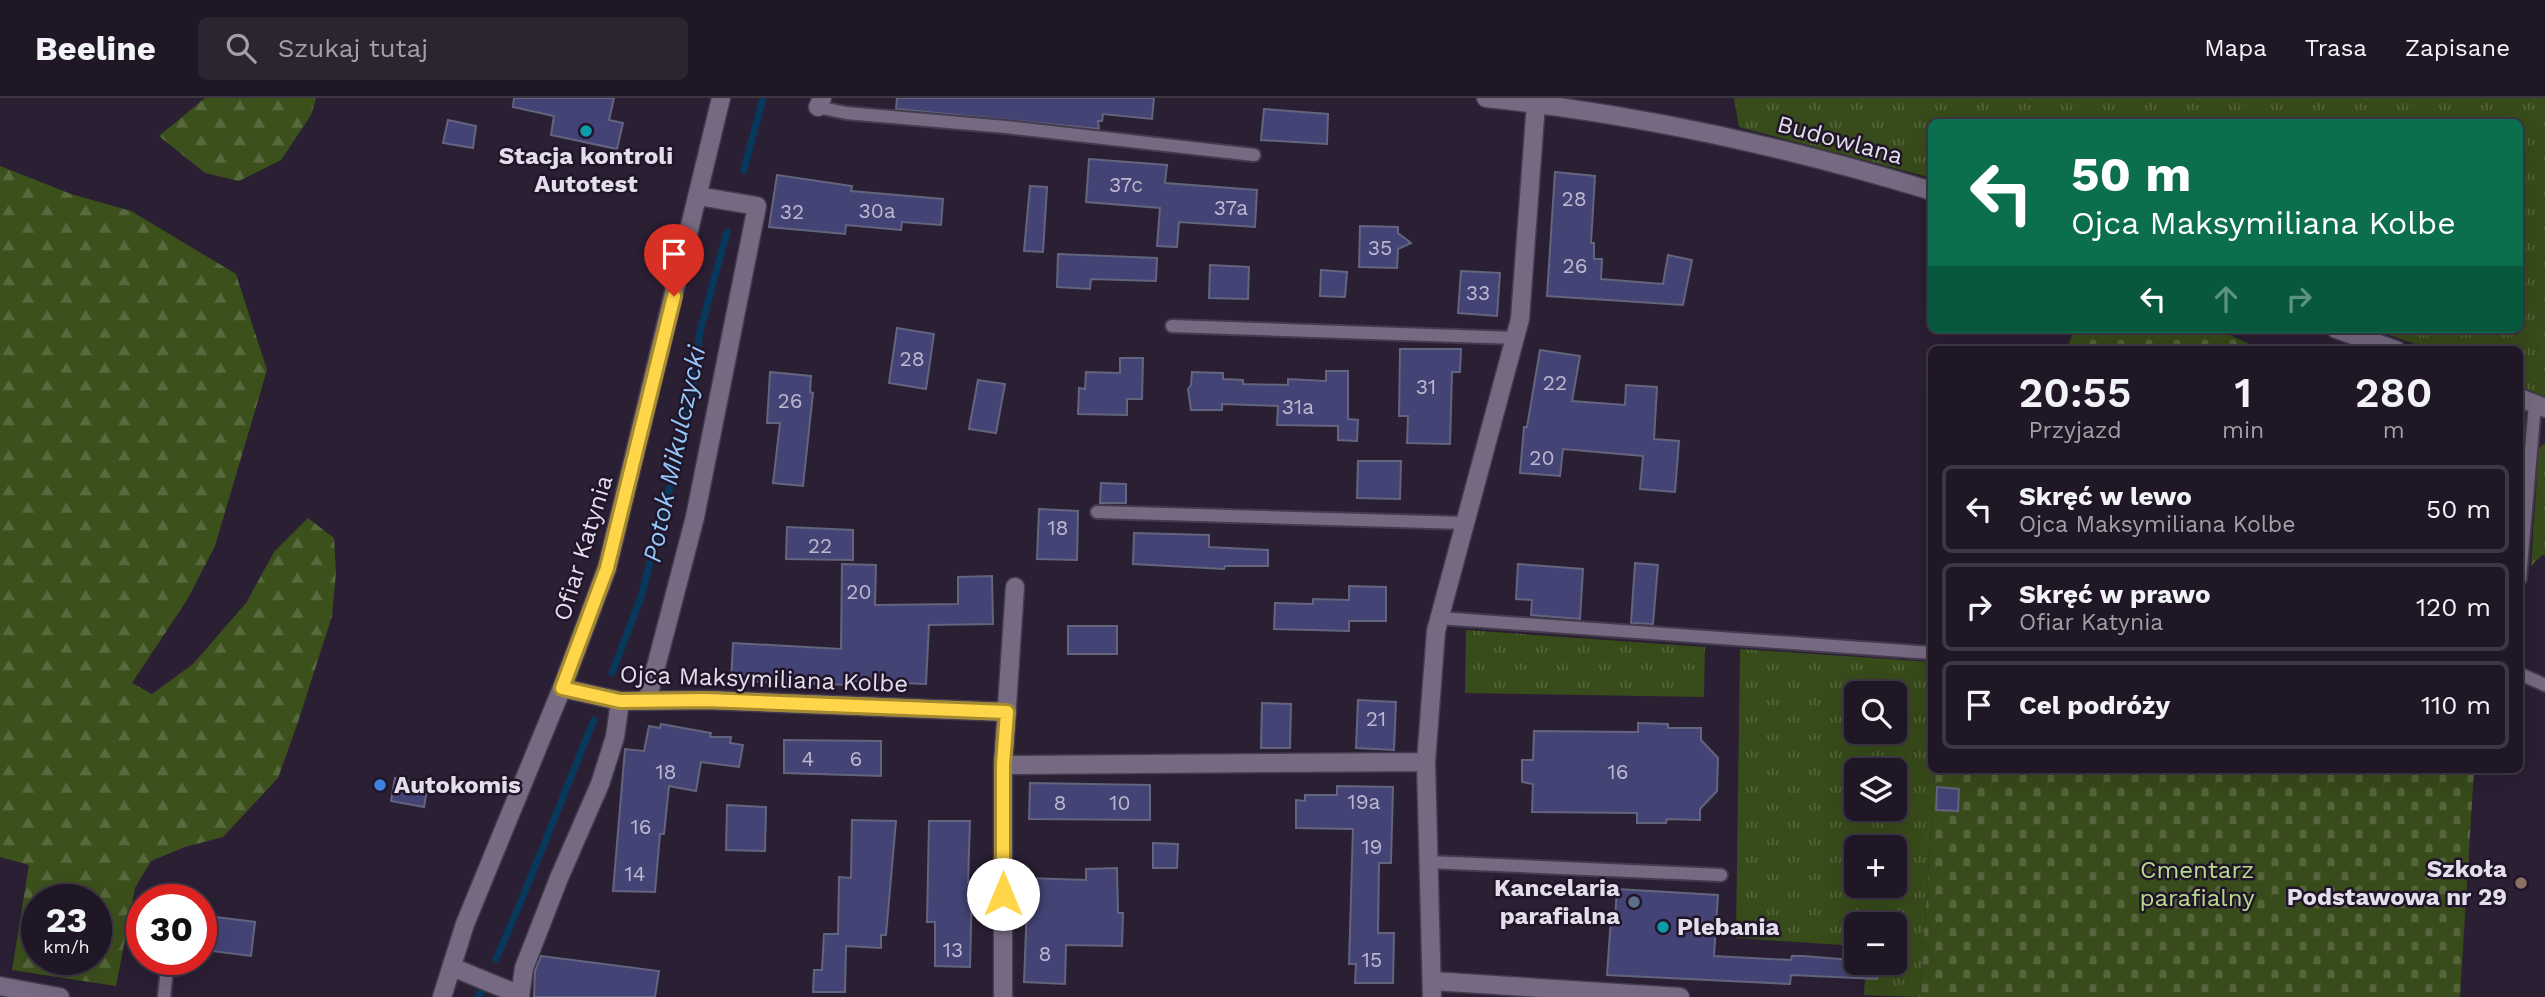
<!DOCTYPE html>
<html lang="pl">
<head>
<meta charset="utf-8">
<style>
	:root { --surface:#201726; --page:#2d2432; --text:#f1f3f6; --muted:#a29fa7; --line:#3d3643 }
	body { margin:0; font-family:"Work Sans",sans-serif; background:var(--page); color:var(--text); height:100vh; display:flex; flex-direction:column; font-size:26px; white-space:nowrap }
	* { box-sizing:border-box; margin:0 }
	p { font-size:23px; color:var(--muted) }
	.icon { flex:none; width:38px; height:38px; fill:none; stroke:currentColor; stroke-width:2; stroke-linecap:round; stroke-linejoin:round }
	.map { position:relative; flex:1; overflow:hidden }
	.side { position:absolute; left:1928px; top:248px; width:595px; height:427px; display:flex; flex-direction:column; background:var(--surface); border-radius:10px; box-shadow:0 7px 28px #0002,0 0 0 2px var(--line) }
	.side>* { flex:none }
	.top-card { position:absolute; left:1928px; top:21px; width:595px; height:214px; border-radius:10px; box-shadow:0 7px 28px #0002,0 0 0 2px var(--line); background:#0b6e4f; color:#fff; overflow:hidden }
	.controls { position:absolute; left:1844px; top:583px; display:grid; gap:14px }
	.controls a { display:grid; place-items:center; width:63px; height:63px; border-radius:10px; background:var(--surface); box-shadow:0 7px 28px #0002,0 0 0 2px var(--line); font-size:35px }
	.speed { position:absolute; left:21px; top:786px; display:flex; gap:14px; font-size:35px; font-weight:700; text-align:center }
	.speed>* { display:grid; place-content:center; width:91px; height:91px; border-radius:50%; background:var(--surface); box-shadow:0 7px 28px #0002,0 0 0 2px var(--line); line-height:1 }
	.speed small { font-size:18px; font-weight:400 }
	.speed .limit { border:10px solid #d22; background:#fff; color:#111 }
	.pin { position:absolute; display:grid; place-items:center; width:60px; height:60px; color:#fff; margin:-72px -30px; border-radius:50% 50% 50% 0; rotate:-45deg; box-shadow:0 0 7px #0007 }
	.pin .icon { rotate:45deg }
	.me { position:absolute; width:77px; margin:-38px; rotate:0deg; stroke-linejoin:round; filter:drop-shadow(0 0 5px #0008) }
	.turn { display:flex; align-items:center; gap:24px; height:147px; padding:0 28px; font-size:32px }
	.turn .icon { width:91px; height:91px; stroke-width:2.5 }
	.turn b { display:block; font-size:49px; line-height:60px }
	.lanes { display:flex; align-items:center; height:66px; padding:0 28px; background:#0003; justify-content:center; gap:35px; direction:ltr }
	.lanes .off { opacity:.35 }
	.eta { display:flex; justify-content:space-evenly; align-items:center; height:119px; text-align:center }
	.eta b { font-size:42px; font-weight:600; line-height:49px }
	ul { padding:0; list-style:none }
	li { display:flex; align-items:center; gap:21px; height:88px; margin:0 14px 10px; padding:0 14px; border:4px solid var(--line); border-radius:10px }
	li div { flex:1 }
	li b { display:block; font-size:26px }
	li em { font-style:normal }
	header { display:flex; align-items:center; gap:42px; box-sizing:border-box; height:98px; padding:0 35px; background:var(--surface); border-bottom:2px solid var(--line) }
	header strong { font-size:33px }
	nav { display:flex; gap:38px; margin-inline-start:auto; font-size:24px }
	.search { width:490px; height:63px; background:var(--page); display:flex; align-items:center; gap:18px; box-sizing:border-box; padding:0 24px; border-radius:10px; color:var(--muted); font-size:26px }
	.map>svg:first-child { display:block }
	.grass { fill:url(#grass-tufts); fill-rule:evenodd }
	.forest { fill:url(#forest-firs); fill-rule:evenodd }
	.cemetery { fill:url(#cemetery-stones) }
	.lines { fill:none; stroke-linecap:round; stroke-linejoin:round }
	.stream { stroke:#09385d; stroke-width:7 }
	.building { fill:#444375; stroke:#63647e; stroke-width:2 }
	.service-casing { stroke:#443b4d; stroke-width:16 }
	.pedestrian-casing { stroke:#443b4d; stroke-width:21 }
	.minor-casing { stroke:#443b4d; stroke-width:21 }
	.tertiary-casing { stroke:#443b4d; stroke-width:21 }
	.service { stroke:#766a82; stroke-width:12 }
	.pedestrian { stroke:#766a82; stroke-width:18 }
	.minor { stroke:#766a82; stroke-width:18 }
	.tertiary { stroke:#766a82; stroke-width:18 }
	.route-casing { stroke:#a68a30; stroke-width:18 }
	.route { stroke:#ffd54a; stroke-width:12 }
	.culture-dot { fill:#0f9aa8; stroke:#201529; stroke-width:2.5 }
	.shop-dot { fill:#3f7fe0; stroke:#201529; stroke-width:2.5 }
	.education-dot { fill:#8d6e63; stroke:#201529; stroke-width:2.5 }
	.service-dot { fill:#5c6f8a; stroke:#201529; stroke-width:2.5 }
	.labels { text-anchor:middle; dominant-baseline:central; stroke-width:5; stroke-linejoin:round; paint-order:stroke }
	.number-label { font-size:21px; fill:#bcb6ce }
	.street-label { font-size:24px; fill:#e4ddeb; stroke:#201529 }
	.poi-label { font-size:24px; font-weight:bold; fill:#e4ddeb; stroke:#201529; text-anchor:start }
	.park-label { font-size:24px; fill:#b9dc8b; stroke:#201529 }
	.water-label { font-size:26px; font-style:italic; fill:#94c7f9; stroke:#201529 }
</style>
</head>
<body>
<header>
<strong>Beeline</strong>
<div class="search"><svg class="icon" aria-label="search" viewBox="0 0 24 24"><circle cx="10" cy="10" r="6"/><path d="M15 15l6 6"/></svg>Szukaj tutaj</div>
<nav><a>Mapa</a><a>Trasa</a><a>Zapisane</a></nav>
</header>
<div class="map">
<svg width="2545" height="899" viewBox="0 0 2545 899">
	<defs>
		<pattern id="grass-tufts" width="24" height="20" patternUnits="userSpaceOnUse" patternTransform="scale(1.75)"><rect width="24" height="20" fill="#384b1a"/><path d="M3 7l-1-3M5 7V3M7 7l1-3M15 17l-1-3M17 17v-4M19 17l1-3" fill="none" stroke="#55643b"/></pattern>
		<pattern id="forest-firs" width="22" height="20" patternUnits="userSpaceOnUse" patternTransform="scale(1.75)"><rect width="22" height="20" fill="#3c501c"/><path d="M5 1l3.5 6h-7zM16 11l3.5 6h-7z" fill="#58693d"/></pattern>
		<pattern id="cemetery-stones" width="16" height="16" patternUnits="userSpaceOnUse" patternTransform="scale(1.75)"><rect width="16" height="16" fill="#384b1a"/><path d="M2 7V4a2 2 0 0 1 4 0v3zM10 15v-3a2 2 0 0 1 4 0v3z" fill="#55643b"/></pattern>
	</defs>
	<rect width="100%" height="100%" fill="#2a1f33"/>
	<path class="grass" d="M 1734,0 L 2545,0 L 2545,299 L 2520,288 L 2520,252 L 2432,252 L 2372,231 L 2520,231 L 2520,24 L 1932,24 L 1932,80 L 1739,29 Z
		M 2545,345 L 2545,457 L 2542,457 L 2531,468 L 2539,350 Z
		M 1466,532 L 1705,549 L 1704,599 L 1465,595 Z
		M 1740,551 L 1932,564 L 1932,672 L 1935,672 L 1920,899 L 1864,897 L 1866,865 L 1895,864 L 1895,826 L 1857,826 L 1857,848 L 1736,840 ZM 1857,595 L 1895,595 L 1895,634 L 1857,634 ZM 1857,672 L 1895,672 L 1895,710 L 1857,710 ZM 1857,749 L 1895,749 L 1895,788 L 1857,788 Z"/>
	<path class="forest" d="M 205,0 L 316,0 L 311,17 L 281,62 L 239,83 L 205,75 L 159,38 Z
		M 0,68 L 71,96 L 131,113 L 236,176 L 267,272 L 215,448 L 187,502 L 132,585 L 152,596 L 193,566 L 246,505 L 274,454 L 308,420 L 334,440 L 336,474 L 332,518 L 298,624 L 278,680 L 223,739 L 185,749 L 151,763 L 135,790 L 116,888 L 12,872 L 29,767 L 0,759 ZM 37,802 L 96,802 L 96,861 L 37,861 Z"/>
	<path class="cemetery" d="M 2074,231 L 2217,231 L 2262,252 L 2067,252 Z
		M 1935,672 L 2474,672 L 2460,899 L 1920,899 Z"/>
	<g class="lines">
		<path class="stream" d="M 744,72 L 763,0
			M 612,575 L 641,499 L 680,351 L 693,288 L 700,233 L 727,134
			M 496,861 C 531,783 561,702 594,622
			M 478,899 L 481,894"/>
	</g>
	<path class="building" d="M 514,0 L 614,0 L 609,22 L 623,25 L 617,51 L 551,37 L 554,18 L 513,9 Z
		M 897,0 L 1154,0 L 1152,21 L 1103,16 L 1102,23 L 1098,23 L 1099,31 L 896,11 Z
		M 1264,11 L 1328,16 L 1327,46 L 1261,42 Z
		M 448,22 L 476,28 L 473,50 L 443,45 Z
		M 1089,61 L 1167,67 L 1165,85 L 1257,92 L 1255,129 L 1179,124 L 1177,149 L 1157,148 L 1160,110 L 1086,104 Z
		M 1555,74 L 1595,78 L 1591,145 L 1594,145 L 1594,161 L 1602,161 L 1601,181 L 1663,186 L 1668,157 L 1692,162 L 1683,207 L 1547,198 Z
		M 777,77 L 852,88 L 851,93 L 943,101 L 941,127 L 902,124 L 901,132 L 846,127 L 845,136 L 769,129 Z
		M 1030,88 L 1047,89 L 1043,154 L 1024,153 Z
		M 1360,128 L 1398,129 L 1398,135 L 1411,145 L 1398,151 L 1397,170 L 1359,169 Z
		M 1058,156 L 1157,160 L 1156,183 L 1091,181 L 1090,191 L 1057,189 Z
		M 1210,167 L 1249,169 L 1248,201 L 1209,200 Z
		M 1321,172 L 1347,174 L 1345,199 L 1320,198 Z
		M 1461,173 L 1500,175 L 1497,218 L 1458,215 Z
		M 897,230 L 934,236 L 926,291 L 889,285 Z
		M 1400,251 L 1461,251 L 1460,274 L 1452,274 L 1450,346 L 1407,345 L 1408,318 L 1399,318 Z
		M 1540,252 L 1580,258 L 1572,303 L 1625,307 L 1626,287 L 1657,289 L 1654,341 L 1679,343 L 1675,394 L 1640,391 L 1643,358 L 1563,351 L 1560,378 L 1520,375 L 1524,329 L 1527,329 Z
		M 1120,260 L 1143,260 L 1142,301 L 1127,301 L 1127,317 L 1078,316 L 1079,290 L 1085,291 L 1086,274 L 1120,275 Z
		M 1326,273 L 1348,273 L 1348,321 L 1358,322 L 1357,343 L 1338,342 L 1338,328 L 1277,327 L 1278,308 L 1222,306 L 1222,312 L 1191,312 L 1188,291 L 1191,287 L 1192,274 L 1223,275 L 1223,281 L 1243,282 L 1243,286 L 1288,287 L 1288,281 L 1326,283 Z
		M 770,274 L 811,278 L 810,294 L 813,295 L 803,388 L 773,385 L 780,325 L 767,325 Z
		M 978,282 L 1005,286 L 996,335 L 969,331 Z
		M 1358,363 L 1401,363 L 1400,401 L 1357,400 Z
		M 1101,385 L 1126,386 L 1126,405 L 1100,405 Z
		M 1039,411 L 1078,413 L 1077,462 L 1037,461 Z
		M 787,429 L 853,432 L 853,462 L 786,461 Z
		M 1134,435 L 1209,437 L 1209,449 L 1268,452 L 1268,468 L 1225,468 L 1224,471 L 1133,466 Z
		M 1635,465 L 1658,467 L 1653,526 L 1631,525 Z
		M 842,466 L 876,467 L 875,507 L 958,506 L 958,479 L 992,478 L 993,526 L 929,527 L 926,586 L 853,583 L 853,587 L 731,583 L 733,545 L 841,551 Z
		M 1518,466 L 1583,471 L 1580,521 L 1531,517 L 1532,502 L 1516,501 Z
		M 1349,488 L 1386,489 L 1386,523 L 1349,523 L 1349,533 L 1274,531 L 1275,505 L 1313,506 L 1313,501 L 1349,502 Z
		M 1068,528 L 1117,528 L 1117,556 L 1068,556 Z
		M 1358,602 L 1396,604 L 1394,652 L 1356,650 Z
		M 1262,605 L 1291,606 L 1290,650 L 1261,650 Z
		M 1638,625 L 1668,626 L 1668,630 L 1701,630 L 1701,642 L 1718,660 L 1717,693 L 1700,711 L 1700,722 L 1667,721 L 1666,725 L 1637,725 L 1637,715 L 1532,714 L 1533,686 L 1522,684 L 1522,662 L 1533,662 L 1534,633 L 1638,634 Z
		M 661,626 L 711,635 L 710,639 L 731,639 L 730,645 L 743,647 L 739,669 L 701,664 L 696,693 L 669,688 L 664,736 L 660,736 L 655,794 L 613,793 L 625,651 L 644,653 L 649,628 L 660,630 Z
		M 784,642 L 881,643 L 881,678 L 784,675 Z
		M 395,680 L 428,686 L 424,709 L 391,703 Z
		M 1030,685 L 1150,687 L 1150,722 L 1029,721 Z
		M 1337,688 L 1393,689 L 1391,765 L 1379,765 L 1378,835 L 1394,835 L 1393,885 L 1355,885 L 1356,866 L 1349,866 L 1353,731 L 1296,730 L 1296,702 L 1305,703 L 1305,697 L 1337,697 Z
		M 1937,689 L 1959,691 L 1958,713 L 1936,712 Z
		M 727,707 L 766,709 L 765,753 L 726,752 Z
		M 852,722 L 896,723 L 886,837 L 881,837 L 881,850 L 846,848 L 845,894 L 813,894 L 814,872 L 822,872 L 824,836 L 838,836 L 839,779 L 851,780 Z
		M 929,723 L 970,723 L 968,785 L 972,785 L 970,869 L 935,868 L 935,824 L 927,824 Z
		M 1153,745 L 1178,746 L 1177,770 L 1153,770 Z
		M 1117,770 L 1118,815 L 1123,815 L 1122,848 L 1066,847 L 1065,886 L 1024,884 L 1028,780 L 1086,782 L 1086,771 Z
		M 1617,791 L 1718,797 L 1714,858 L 1791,862 L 1792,858 L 1803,858 L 1878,864 L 1877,881 L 1791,877 L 1790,886 L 1607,877 L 1611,820 L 1615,820 Z
		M 208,818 L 255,824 L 251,858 L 204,852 L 205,847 L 201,847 L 201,821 L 208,822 Z
		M 541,858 L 659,873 L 655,899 L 534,899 L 535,873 Z"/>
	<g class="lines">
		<defs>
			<path id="service" d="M 818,9 L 846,15 L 1006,29 L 1254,57
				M 1172,228 L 1516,240
				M 1097,414 L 1464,425
				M 2520,481 L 2535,306
				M 1439,520 L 1932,555
				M 2520,576 L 2545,587
				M 1429,764 L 1721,777
				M 164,899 L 168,861"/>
			<path id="pedestrian" d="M 1432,883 L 1680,899"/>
			<path id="minor" d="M 1486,0 C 1640,16 1784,48 1932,93
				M 818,9 L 822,0
				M 2336,231 L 2396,252
				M 2520,300 L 2545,310
				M 562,590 L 620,603 L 706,602 L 1007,614
				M 647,603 L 695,419 L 757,108 L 698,98
				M 1003,667 L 1426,664
				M 452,869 L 520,897
				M 0,888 L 60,899
				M 520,899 L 524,870 L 559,780 L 600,686 L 615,639 L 620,603
				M 1003,899 L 1003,667 L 1015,489
				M 1432,899 L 1426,664 L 1436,533 L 1520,221 L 1536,5"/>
			<path id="tertiary" d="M 442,899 L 465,826 L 562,590 L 607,470 L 721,0"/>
		</defs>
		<use href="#service" class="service-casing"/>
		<use href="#pedestrian" class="pedestrian-casing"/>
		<use href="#minor" class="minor-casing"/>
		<use href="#tertiary" class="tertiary-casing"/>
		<use href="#service" class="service"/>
		<use href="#pedestrian" class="pedestrian"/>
		<use href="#minor" class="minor"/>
		<use href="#tertiary" class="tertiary"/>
	</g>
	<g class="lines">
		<defs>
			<path id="route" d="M 674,198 L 607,470 L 562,590 L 620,603 L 706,602 L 1007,614 L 1003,667 L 1003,796"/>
		</defs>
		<use href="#route" class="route-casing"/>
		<use href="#route" class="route"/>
	</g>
	<g class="culture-dot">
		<circle cx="586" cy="33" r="7"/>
		<circle cx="1663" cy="829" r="7"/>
	</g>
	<circle class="shop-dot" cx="380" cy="687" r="7"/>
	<circle class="education-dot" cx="2521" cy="785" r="7"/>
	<circle class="service-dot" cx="1634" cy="804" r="7"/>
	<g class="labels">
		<g class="number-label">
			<text x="1126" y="86">37c</text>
			<text x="1574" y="100">28</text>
			<text x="1231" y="109">37a</text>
			<text x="877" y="112">30a</text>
			<text x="792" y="113">32</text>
			<text x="1380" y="149">35</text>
			<text x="1575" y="167">26</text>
			<text x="1478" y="194">33</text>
			<text x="912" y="260">28</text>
			<text x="1555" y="284">22</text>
			<text x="1426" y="288">31</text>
			<text x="790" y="302">26</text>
			<text x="1298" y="308">31a</text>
			<text x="1542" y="359">20</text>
			<text x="1058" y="429">18</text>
			<text x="820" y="447">22</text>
			<text x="859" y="493">20</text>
			<text x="1376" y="620">21</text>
			<text x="808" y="660">4</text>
			<text x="856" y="660">6</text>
			<text x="666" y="673">18</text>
			<text x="1618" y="673">16</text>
			<text x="1364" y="703">19a</text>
			<text x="1060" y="704">8</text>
			<text x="1120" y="704">10</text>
			<text x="641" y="728">16</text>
			<text x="1372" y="748">19</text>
			<text x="635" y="775">14</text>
			<text x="953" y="851">13</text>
			<text x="1045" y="855">8</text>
			<text x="1372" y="861">15</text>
		</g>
		<g class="street-label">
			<text transform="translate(1840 42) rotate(15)">Budowlana</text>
			<text transform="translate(583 450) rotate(-73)">Ofiar Katynia</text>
			<text transform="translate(764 581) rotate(2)">Ojca Maksymiliana Kolbe</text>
		</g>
		<g class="poi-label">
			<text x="586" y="58" text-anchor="middle">Stacja kontroli<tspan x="586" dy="28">Autotest</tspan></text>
			<text x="394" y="687">Autokomis</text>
			<text x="2507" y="771" text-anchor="end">Szkoła<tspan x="2507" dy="28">Podstawowa nr 29</tspan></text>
			<text x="1620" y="790" text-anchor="end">Kancelaria<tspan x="1620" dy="28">parafialna</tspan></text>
			<text x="1677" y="829">Plebania</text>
		</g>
		<g class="park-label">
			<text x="2197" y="772">Cmentarz<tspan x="2197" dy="28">parafialny</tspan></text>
		</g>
		<g class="water-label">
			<text transform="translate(674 356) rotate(-78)">Potok Mikulczycki</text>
		</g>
	</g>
</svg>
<div class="controls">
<a><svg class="icon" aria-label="search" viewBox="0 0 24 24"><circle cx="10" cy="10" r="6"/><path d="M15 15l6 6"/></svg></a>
<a><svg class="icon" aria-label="layers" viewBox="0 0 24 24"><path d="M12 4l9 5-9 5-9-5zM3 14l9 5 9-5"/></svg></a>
<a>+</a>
<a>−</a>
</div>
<div class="speed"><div>23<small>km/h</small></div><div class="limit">30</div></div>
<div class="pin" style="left:674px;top:198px;background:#d93025"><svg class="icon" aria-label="arrive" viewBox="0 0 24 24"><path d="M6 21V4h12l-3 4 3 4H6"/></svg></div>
<svg class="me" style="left:1003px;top:796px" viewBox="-20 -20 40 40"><circle r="19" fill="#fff"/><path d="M0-13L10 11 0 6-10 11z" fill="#ffd54a"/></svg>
<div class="top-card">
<div class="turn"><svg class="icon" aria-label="left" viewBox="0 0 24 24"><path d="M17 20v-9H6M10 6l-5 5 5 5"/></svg><div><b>50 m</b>Ojca Maksymiliana Kolbe</div></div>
<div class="lanes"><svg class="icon" aria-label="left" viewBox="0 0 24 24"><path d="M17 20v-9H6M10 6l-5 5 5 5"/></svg><svg class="icon off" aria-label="ahead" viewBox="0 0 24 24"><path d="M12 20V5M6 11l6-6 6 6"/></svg><svg class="icon off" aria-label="right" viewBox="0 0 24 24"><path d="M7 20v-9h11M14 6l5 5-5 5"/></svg></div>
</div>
<section class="side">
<div class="eta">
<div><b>20:55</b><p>Przyjazd</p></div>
<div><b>1</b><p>min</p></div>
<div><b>280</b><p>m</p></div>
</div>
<ul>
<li><svg class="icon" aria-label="left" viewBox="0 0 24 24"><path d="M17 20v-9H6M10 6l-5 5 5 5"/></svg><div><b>Skręć w lewo</b><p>Ojca Maksymiliana Kolbe</p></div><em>50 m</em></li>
<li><svg class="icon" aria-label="right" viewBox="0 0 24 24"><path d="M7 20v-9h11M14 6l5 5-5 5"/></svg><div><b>Skręć w prawo</b><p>Ofiar Katynia</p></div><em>120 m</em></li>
<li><svg class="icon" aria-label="arrive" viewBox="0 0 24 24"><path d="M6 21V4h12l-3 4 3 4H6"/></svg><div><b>Cel podróży</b></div><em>110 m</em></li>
</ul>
</section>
</div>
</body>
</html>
